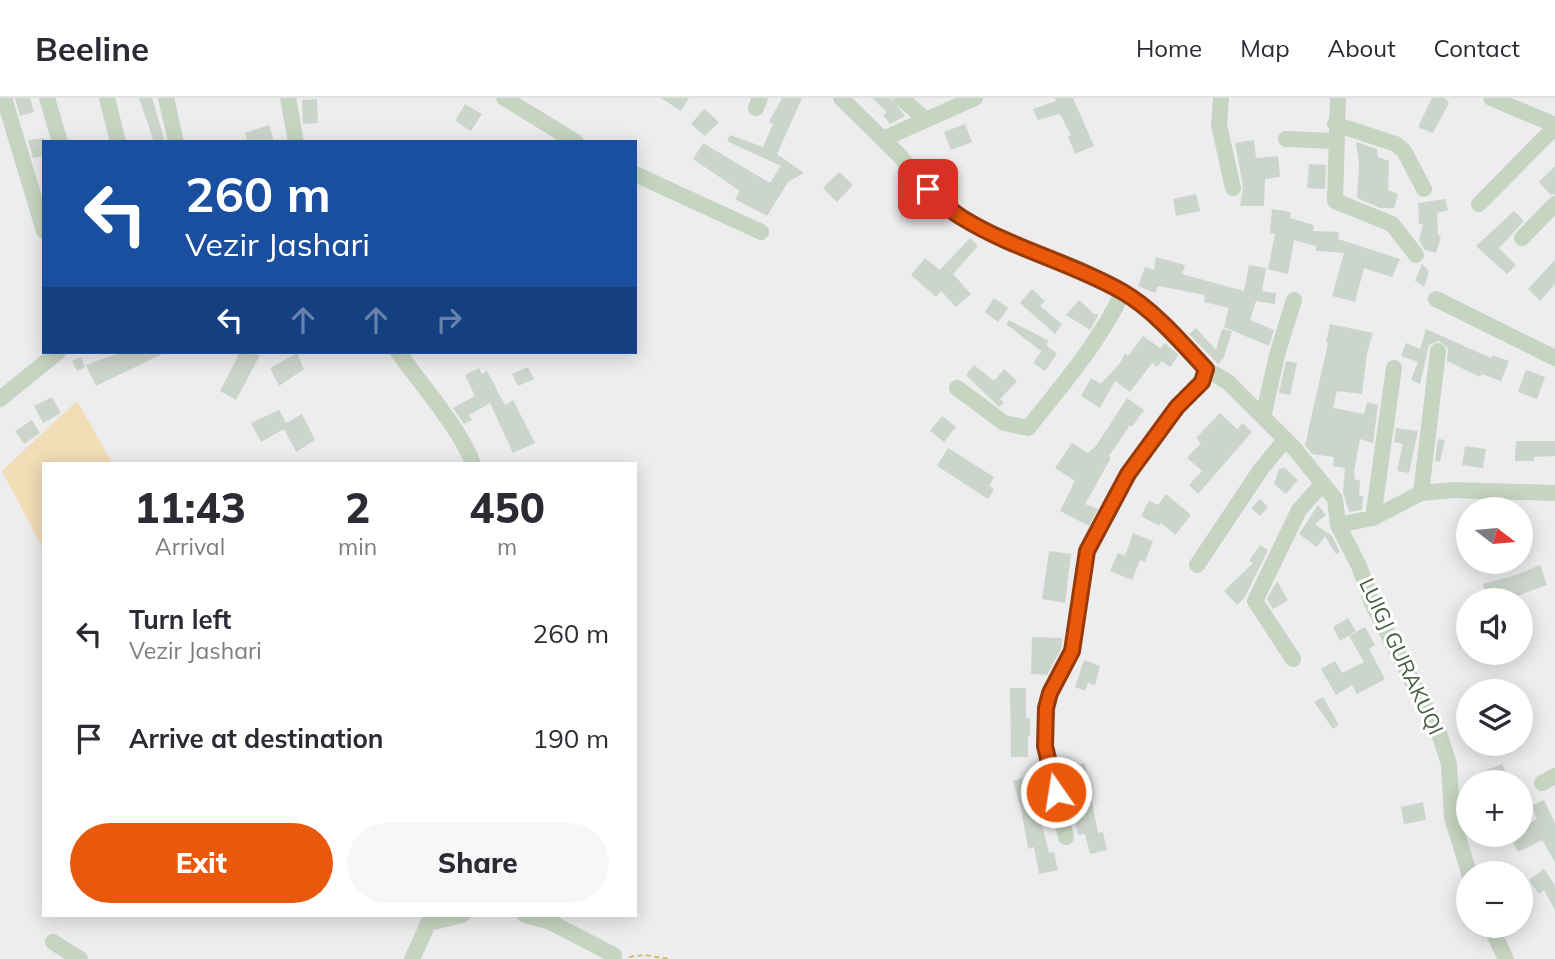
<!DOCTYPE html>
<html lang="en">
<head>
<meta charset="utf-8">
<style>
	:root { --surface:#fff; --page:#f7f7f7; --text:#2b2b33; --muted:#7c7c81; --line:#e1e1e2; --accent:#ea580c }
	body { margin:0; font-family:Mulish,sans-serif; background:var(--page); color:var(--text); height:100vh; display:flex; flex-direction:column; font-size:26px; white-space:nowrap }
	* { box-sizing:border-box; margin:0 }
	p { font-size:23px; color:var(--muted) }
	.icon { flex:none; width:38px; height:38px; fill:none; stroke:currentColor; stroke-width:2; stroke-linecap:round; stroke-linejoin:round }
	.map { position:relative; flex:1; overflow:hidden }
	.details { position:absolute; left:42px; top:364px; width:595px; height:455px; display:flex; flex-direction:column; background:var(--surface); border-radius:0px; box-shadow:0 4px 18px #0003 }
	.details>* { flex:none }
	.top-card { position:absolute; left:42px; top:42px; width:595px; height:214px; border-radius:0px; box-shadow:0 4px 18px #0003; background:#1a4fa0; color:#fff; overflow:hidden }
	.needle { width:46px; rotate:106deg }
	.buttons { position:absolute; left:1456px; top:399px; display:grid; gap:14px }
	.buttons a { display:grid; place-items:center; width:77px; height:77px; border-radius:50%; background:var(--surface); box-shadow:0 4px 18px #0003; font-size:35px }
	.pin { position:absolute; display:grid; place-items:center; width:60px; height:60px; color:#fff; margin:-30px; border-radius:14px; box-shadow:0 4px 10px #0006 }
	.me { position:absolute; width:77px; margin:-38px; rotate:347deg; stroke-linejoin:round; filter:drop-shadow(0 0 5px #0008) }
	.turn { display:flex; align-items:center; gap:24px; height:147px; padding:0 28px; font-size:32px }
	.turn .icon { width:91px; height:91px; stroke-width:2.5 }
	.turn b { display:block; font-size:49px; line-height:60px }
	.lanes { display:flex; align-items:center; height:66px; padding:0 28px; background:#0003; justify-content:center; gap:35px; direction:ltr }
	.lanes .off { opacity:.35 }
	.eta { display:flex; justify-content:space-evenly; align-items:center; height:119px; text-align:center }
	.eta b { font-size:42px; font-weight:800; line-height:49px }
	.primary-button { display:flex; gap:14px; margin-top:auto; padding:14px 28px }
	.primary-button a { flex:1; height:80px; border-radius:42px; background:var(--accent); color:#fff; font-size:28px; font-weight:800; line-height:80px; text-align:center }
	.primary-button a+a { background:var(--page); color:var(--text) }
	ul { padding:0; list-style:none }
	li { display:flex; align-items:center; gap:21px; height:105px; padding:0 28px }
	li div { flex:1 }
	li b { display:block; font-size:26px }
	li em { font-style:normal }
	header { display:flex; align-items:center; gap:42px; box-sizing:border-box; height:98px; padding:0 35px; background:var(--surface); border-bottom:2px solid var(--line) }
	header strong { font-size:33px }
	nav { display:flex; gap:38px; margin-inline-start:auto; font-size:24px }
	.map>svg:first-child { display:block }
	.green { fill:#f1ddb6 }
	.building { fill:#ccd5cb }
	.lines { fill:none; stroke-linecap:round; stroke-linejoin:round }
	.path { stroke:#d2ba6c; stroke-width:2; stroke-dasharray:5 3.5; stroke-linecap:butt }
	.minor { stroke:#c6d5c1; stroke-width:16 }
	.route-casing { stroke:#983908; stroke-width:18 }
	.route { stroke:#ea580c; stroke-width:12 }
	.labels { text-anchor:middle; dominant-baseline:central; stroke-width:6; stroke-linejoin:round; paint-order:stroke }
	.street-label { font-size:21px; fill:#495b43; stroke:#fff }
</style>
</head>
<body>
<header>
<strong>Beeline</strong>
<nav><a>Home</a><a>Map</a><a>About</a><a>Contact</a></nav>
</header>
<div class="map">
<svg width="1555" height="861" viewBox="0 0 1555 861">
	<rect width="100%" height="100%" fill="#edecef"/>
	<path class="green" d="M 77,303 L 113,366 L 44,366 L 44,453 L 2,373 Z"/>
	<path class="building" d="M 15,0 L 30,0 L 34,14 L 20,18 Z
		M 139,0 L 152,0 L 165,44 L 154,44 Z
		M 661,0 L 689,0 L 681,13 Z
		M 782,0 L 802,0 L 777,56 L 804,75 L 788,84 L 767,118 L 735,101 L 740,93 L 693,61 L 703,45 L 770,85 L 781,68 L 727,43 L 730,37 L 763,49 L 773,26 L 769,24 Z
		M 872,0 L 891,0 L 905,18 L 890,26 L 883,17 L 887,14 Z
		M 1055,0 L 1073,0 L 1094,48 L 1075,56 L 1068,38 L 1071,37 L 1060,16 L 1038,22 L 1033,11 L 1056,3 Z
		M 1432,0 L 1445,0 L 1449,5 L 1433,35 L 1418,29 Z
		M 317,1 L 318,25 L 303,26 L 302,2 Z
		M 465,6 L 482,16 L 471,33 L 455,23 Z
		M 704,11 L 719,24 L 705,38 L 691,26 Z
		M 965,26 L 972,44 L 951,52 L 944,34 Z
		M 269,27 L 274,44 L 248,44 L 245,35 Z
		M 44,40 L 44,57 L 33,60 L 28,42 Z
		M 1254,42 L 1256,60 L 1278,58 L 1280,79 L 1265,81 L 1264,108 L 1240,108 L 1243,88 L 1235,45 Z
		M 1356,44 L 1377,51 L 1378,59 L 1389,63 L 1388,92 L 1398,96 L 1394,110 L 1380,110 L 1357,100 L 1359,67 Z
		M 1309,66 L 1326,67 L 1325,91 L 1307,90 Z
		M 1555,68 L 1555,96 L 1551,97 L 1539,84 Z
		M 839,74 L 853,87 L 837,104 L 823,90 Z
		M 1196,96 L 1200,113 L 1176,118 L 1173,101 Z
		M 1445,101 L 1448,112 L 1437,115 L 1438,137 L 1441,138 L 1436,155 L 1425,152 L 1419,143 L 1423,126 L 1419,126 L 1418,105 Z
		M 1272,111 L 1291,114 L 1290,120 L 1314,127 L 1313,133 L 1339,134 L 1338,141 L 1400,161 L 1392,179 L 1364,170 L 1355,204 L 1332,198 L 1344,155 L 1316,153 L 1316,148 L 1294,142 L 1288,176 L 1268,171 L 1275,136 L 1270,135 Z
		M 1514,113 L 1524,123 L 1499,150 L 1516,167 L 1507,176 L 1476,148 Z
		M 970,140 L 978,148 L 953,176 L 971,196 L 956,209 L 941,193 L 936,199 L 911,177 L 925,160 L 940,172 Z
		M 1156,159 L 1185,167 L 1182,176 L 1244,193 L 1249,167 L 1266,170 L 1262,193 L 1276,195 L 1275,206 L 1256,203 L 1250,222 L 1274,232 L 1269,248 L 1224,229 L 1229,210 L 1204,204 L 1205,197 L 1158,188 L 1155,195 L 1138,188 L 1145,169 L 1154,172 Z
		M 1555,162 L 1555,186 L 1540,203 L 1528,191 Z
		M 1422,166 L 1429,173 L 1424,189 L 1415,183 Z
		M 1032,191 L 1045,203 L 1040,208 L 1062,226 L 1055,236 L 1020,205 Z
		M 994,200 L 1008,210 L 998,224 L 985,214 Z
		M 1079,202 L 1094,216 L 1099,216 L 1090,232 L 1066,217 Z
		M 1009,222 L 1049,243 L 1046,247 L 1057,256 L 1045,273 L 1033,265 L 1045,248 L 1041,253 L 1006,226 Z
		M 1330,226 L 1373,235 L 1367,255 L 1362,296 L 1337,293 L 1333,310 L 1364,316 L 1367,304 L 1378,307 L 1373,345 L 1360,341 L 1354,374 L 1355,382 L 1360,382 L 1359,398 L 1363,398 L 1362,412 L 1349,414 L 1343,394 L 1345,370 L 1333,368 L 1334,359 L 1312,356 L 1305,347 L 1328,245 L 1326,244 Z
		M 1196,230 L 1216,252 L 1222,231 L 1232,233 L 1224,259 L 1218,266 L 1189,236 Z
		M 1426,231 L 1491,260 L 1492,257 L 1509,263 L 1501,283 L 1482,276 L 1480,279 L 1447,263 L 1448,250 L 1439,243 L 1429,247 L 1420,286 L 1411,282 L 1418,264 L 1401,258 L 1406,245 L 1420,251 Z
		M 1143,238 L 1160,250 L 1165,245 L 1179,257 L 1170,269 L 1162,263 L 1157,269 L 1152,265 L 1130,294 L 1115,283 L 1100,310 L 1081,298 L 1091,280 L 1101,286 L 1121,264 L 1125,255 L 1128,258 Z
		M 122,254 L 166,254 L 96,288 L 86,267 Z
		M 240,254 L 260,257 L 236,302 L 220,293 Z
		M 297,255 L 304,271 L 279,288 L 270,270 Z
		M 81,259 L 85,269 L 77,273 L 72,263 Z
		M 1286,263 L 1297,265 L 1290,297 L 1279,295 Z
		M 974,267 L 994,283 L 1004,271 L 1017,283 L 1000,301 L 1004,304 L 999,309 L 966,277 Z
		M 528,269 L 534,281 L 518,288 L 512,276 Z
		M 479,270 L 482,276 L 487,273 L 505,307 L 513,302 L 535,345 L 513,355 L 490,305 L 469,317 L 472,322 L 464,326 L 453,310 L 475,298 L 465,277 Z
		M 1526,272 L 1545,279 L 1537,301 L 1518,294 Z
		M 52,299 L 61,315 L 43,325 L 34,308 Z
		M 1127,300 L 1144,312 L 1132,329 L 1130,327 L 1109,358 L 1111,360 L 1085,406 L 1098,411 L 1089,428 L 1060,413 L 1075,383 L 1055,370 L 1072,345 L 1088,355 L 1096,348 Z
		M 279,312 L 286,325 L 302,316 L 315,342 L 296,354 L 284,331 L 261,344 L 251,325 Z
		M 1220,315 L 1237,331 L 1243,325 L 1252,334 L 1198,396 L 1189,387 L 1202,373 L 1187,360 L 1201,345 L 1196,340 Z
		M 942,318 L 956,329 L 944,344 L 930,333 Z
		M 32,322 L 40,335 L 24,346 L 15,333 Z
		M 1396,330 L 1418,333 L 1409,375 L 1397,373 L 1403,346 L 1394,344 Z
		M 1438,341 L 1445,342 L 1440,364 L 1435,363 Z
		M 1516,343 L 1555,343 L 1555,358 L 1534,359 L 1534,363 L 1515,363 Z
		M 1465,348 L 1486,351 L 1483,370 L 1462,367 Z
		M 948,350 L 994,379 L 989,388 L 994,391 L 988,401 L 937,368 Z
		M 1285,370 L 1298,382 L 1286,396 L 1274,386 L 1279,371 Z
		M 1166,396 L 1191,417 L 1175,437 L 1161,425 L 1159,428 L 1141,418 L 1149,403 L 1158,407 Z
		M 1260,401 L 1268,409 L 1260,418 L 1251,410 Z
		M 1318,407 L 1326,417 L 1315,426 L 1332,438 L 1340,454 L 1336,456 L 1325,438 L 1317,449 L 1299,436 Z
		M 1133,435 L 1153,443 L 1145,464 L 1140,462 L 1132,482 L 1110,473 L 1118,455 L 1125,458 Z
		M 1260,447 L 1268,452 L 1245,499 L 1237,507 L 1224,493 L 1253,465 L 1249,463 Z
		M 1049,453 L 1071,456 L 1065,505 L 1042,501 Z
		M 1540,467 L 1547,487 L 1514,499 L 1514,502 L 1487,502 L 1483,486 L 1516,477 Z
		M 1277,483 L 1288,502 L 1273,511 L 1267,501 Z
		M 1348,520 L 1356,533 L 1340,543 L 1333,529 Z
		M 1365,529 L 1375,547 L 1369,551 L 1385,581 L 1357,596 L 1352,587 L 1336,597 L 1321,571 L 1335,563 L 1342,575 L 1364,564 L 1349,538 Z
		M 1032,539 L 1062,540 L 1061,551 L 1047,577 L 1031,576 Z
		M 1084,562 L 1100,568 L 1095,587 L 1088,585 L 1085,593 L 1075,589 Z
		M 1010,590 L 1026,590 L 1026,620 L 1030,620 L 1030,638 L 1028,638 L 1028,659 L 1011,659 Z
		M 1323,599 L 1339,627 L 1333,631 L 1314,604 Z
		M 1085,665 L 1098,735 L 1103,734 L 1107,752 L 1090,756 L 1085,736 L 1078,737 L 1075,721 L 1080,719 L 1076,696 L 1072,697 L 1066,670 Z
		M 1502,666 L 1510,684 L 1489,684 L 1484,673 Z
		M 1030,678 L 1049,755 L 1054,754 L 1058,772 L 1039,776 L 1034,749 L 1028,751 L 1021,710 L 1013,683 Z
		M 1544,702 L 1555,725 L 1555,764 L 1542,742 L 1518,754 L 1509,737 L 1521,737 L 1521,730 L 1537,721 L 1531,708 Z
		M 1423,704 L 1426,722 L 1404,726 L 1401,709 Z
		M 1544,771 L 1555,787 L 1555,812 L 1544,792 L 1539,796 L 1529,782 Z"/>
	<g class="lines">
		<path class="path" d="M 629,859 L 644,857 L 669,861"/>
		<path class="minor" d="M 4,0 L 44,133
			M 47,0 L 60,44
			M 107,0 L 118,44
			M 166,0 L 176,44
			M 288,0 L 296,44
			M 504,0 L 576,44
			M 841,0 L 900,58 L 928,91 L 959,118 L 1011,146 L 1080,171 L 1138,203 L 1170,231 L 1206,271 L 1228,284 L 1294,350 L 1335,401 L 1338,427 L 1373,420 L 1421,395 L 1453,392 L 1555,395
			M 901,0 L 925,21
			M 1221,0 L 1219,27 L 1233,90
			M 1338,0 L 1335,103 L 1392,126 L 1416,157
			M 1491,0 L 1555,27
			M 756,10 L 760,0
			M 1335,26 L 1396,46 L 1404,53 L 1424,91
			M 883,41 L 975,0
			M 1286,41 L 1334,43
			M 635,76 L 761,134
			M 1479,106 L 1555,29
			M 1522,140 L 1555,106
			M 1436,201 L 1555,260
			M 398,254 C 420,285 462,333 473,366
			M 957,290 L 1004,325 L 1028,330 C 1063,286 1099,245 1123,194
			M 0,301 L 58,254
			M 1263,319 L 1277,257 L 1294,202
			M 1421,395 L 1438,253
			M 1373,420 L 1394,270
			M 1338,427 L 1359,468 L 1372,505 L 1439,635 L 1449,666 L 1452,719 L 1469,775
			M 1197,467 L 1261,371 L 1285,342
			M 1293,561 L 1255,503 L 1299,412 L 1322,386
			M 1542,685 L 1555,678
			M 1066,739 L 1045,648 L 1045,625 L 1050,595 L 1072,553 L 1087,453 L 1128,376 L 1177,309 L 1202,284 L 1206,271
			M 525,817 L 548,823 L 614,857
			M 429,825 L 462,817
			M 1490,828 L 1506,861
			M 53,844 L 80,861
			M 412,861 L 432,817"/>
	</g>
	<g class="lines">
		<defs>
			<path id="route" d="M 928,91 C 939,101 949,112 961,119 C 1012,151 1071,164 1123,194 C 1154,212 1182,245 1206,271 L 1202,284 L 1177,309 L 1128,376 L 1087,453 L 1072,553 L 1050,595 L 1046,610 L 1045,648 L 1056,694"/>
		</defs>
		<use href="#route" class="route-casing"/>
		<use href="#route" class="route"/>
	</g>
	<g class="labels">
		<g class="street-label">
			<text transform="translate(1402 558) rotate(65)">LUIGJ GURAKUQI</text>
		</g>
	</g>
</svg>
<div class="buttons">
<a><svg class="needle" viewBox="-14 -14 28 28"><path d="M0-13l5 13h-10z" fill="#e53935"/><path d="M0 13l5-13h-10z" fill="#7c7c81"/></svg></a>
<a><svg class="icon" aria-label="sound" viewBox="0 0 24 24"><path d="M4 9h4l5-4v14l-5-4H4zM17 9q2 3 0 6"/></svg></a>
<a><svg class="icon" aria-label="layers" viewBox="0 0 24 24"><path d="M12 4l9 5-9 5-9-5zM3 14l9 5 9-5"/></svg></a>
<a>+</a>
<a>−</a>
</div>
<div class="pin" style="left:928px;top:91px;background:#d93025"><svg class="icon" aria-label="arrive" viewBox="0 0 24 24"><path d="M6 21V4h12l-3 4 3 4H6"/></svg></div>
<svg class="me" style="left:1056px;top:694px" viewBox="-20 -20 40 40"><circle r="17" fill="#ea580c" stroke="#fff" stroke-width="3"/><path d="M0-11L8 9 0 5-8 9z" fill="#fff"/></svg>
<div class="top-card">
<div class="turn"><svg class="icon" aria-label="left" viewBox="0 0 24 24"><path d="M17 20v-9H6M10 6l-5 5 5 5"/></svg><div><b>260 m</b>Vezir Jashari</div></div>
<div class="lanes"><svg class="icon" aria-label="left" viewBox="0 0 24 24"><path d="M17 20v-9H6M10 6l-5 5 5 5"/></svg><svg class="icon off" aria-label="ahead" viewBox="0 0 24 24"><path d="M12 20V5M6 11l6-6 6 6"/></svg><svg class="icon off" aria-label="ahead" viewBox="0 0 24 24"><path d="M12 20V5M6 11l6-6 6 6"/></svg><svg class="icon off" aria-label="right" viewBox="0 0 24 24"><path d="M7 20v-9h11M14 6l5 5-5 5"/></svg></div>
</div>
<section class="details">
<div class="eta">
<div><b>11:43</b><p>Arrival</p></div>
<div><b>2</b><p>min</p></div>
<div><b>450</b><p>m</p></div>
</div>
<ul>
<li><svg class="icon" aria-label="left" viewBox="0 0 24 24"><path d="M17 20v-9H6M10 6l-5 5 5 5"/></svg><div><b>Turn left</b><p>Vezir Jashari</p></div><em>260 m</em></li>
<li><svg class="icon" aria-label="arrive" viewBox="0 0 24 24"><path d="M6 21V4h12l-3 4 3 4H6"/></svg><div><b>Arrive at destination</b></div><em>190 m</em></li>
</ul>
<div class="primary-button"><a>Exit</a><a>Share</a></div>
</section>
</div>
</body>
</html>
